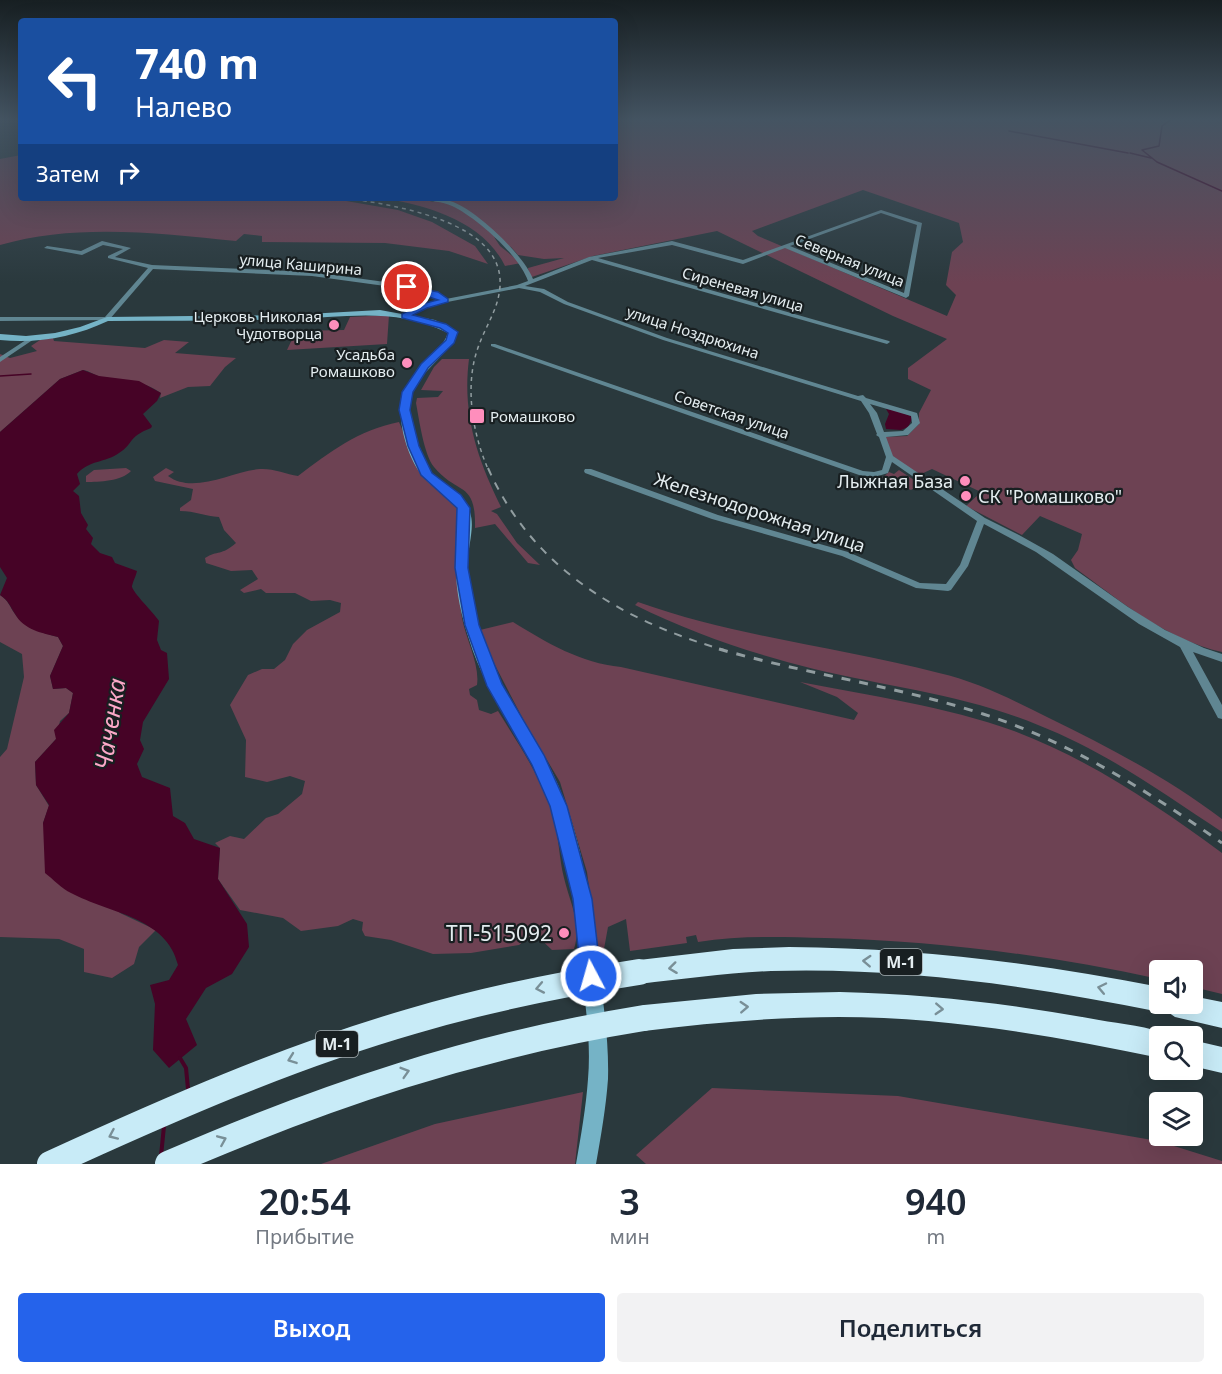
<!DOCTYPE html>
<html lang="ru">
<head>
<meta charset="utf-8">
<style>
	:root { --surface:#fff; --page:#f2f2f3; --text:#1f2937; --muted:#747a83; --accent:#2563eb }
	body { margin:0; font-family:"Noto Sans",sans-serif; background:var(--page); color:var(--text); height:100vh; display:flex; flex-direction:column; font-size:22px; white-space:nowrap }
	* { box-sizing:border-box; margin:0 }
	p { font-size:20px; color:var(--muted) }
	.icon { flex:none; width:33px; height:33px; fill:none; stroke:currentColor; stroke-width:2; stroke-linecap:round; stroke-linejoin:round }
	.map { position:relative; height:1164px; overflow:hidden }
	.panel { display:flex; flex-direction:column; background:var(--surface); flex:1 }
	.panel>* { flex:none }
	.hud { position:absolute; left:18px; top:18px; width:600px; height:183px; border-radius:6px; box-shadow:0 6px 24px #0002; background:#1a4fa0; color:#fff; overflow:hidden }
	.fabs { position:absolute; left:1149px; top:960px; display:grid; gap:12px }
	.fabs a { display:grid; place-items:center; width:54px; height:54px; border-radius:6px; background:var(--surface); box-shadow:0 6px 24px #0002; font-size:30px }
	.pin { position:absolute; display:grid; place-items:center; width:51px; height:51px; color:#fff; margin:-26px; border:3px solid #fff; border-radius:50%; box-shadow:0 2px 6px #0007 }
	.me { position:absolute; width:66px; margin:-33px; rotate:354deg; stroke-linejoin:round; filter:drop-shadow(0 0 4px #0008) }
	.turn { display:flex; align-items:center; gap:21px; height:126px; padding:0 18px; font-size:27px }
	.turn .icon { width:78px; height:78px; stroke-width:2.5 }
	.turn b { display:block; font-size:42px; line-height:51px }
	.then { display:flex; align-items:center; height:57px; padding:0 18px; background:#0003; gap:12px; font-size:22px }
	.eta { display:flex; justify-content:space-evenly; align-items:center; height:102px; text-align:center }
	.eta b { font-size:36px; font-weight:600; line-height:42px }
	.cta { display:flex; gap:12px; margin-top:auto; padding:12px 18px }
	.cta a { flex:1; height:69px; border-radius:6px; background:var(--accent); color:#fff; font-size:24px; font-weight:600; line-height:69px; text-align:center }
	.cta a+a { background:var(--page); color:var(--text) }
	.map>svg:first-child { display:block }
	.green { fill:#6d4253; fill-rule:evenodd }
	.water { fill:#460326 }
	.lines { fill:none; stroke-linecap:round; stroke-linejoin:round }
	.stream-far1 { stroke:#460326; stroke-width:1.5 }
	.stream { stroke:#460326; stroke-width:4 }
	.street { fill:#608692; fill-rule:evenodd }
	.secondary { fill:#75b3c6; fill-rule:evenodd }
	.highway { fill:#c8ebf7; fill-rule:evenodd }
	.rail-far2 { stroke:#919da0; stroke-width:1.5; stroke-dasharray:4 4; stroke-linecap:butt }
	.rail-far1 { stroke:#919da0; stroke-width:2; stroke-dasharray:8 8; stroke-linecap:butt }
	.rail { stroke:#919da0; stroke-width:3; stroke-dasharray:9 9; stroke-linecap:butt }
	.highway-bridge { stroke:#c8ebf7; stroke-width:26 }
	.oneway { stroke:#798f97 }
	.route { fill:#2563eb; stroke:#184099; stroke-width:1.5 }
	.poi-dot { fill:#fe8ebc; stroke:#181f21; stroke-width:2 }
	.labels { text-anchor:middle; dominant-baseline:central; stroke-width:4.5; stroke-linejoin:round; paint-order:stroke }
	.far-street-label { font-size:15px; fill:#e4edf0; stroke:#181f21 }
	.far-poi-label { font-size:15px; fill:#e4edf0; stroke:#181f21; text-anchor:end }
	.shield { fill:#181f21; stroke:#a7afb2; stroke-width:1.5 }
	.shield-label { font-size:16px; font-weight:bold; fill:#e4edf0 }
	.poi-label { font-size:18px; fill:#e4edf0; stroke:#181f21; text-anchor:end }
	.street-label { font-size:18px; fill:#e4edf0; stroke:#181f21 }
	.near-poi-label { font-size:21px; fill:#e4edf0; stroke:#181f21; text-anchor:end }
	.near-water-label { font-size:24px; font-style:italic; fill:#fca8c8; stroke:#181f21 }
</style>
</head>
<body>
<div class="map">
<svg width="1222" height="1164" viewBox="0 0 1222 1164">
	<rect width="100%" height="100%" fill="#2a393d"/>
	<path class="green" d="M 615,120 L 1222,120 L 1222,652 C 1167,640 1120,601 1075,568 L 1071,560 L 1078,550 L 1082,534 L 1040,516 L 1022,535 L 966,506 L 981,492 L 932,469 L 919,475 L 891,455 L 884,437 L 907,436 L 919,424 L 919,413 L 931,390 L 908,379 L 908,368 L 947,339 L 893,316 L 717,231 L 593,256 L 529,278 L 528,268 L 564,258 L 544,259 L 518,255 L 511,247 L 494,237 L 500,246 L 521,263 L 505,266 C 483,221 427,205 381,198 L 417,198 L 434,202 L 437,198 L 615,198 ZM 863,190 L 959,223 L 963,242 L 952,252 L 946,285 L 956,295 L 947,316 L 758,236 L 752,231 Z
		M 21,155 L 21,198 L 329,198 L 398,210 L 432,222 L 475,246 L 488,264 L 449,251 L 385,243 L 262,242 L 262,236 L 244,234 L 236,241 C 159,233 75,223 0,245 L 0,159 Z
		M 389,315 L 387,344 L 287,350 L 296,331 L 344,330 L 350,317 Z
		M 53,338 L 54,341 L 145,348 L 164,340 L 189,342 L 175,353 L 236,358 L 225,367 L 210,386 L 188,387 L 160,398 L 161,393 C 145,381 120,380 101,377 C 94,375 90,371 83,370 L 60,379 L 0,432 L 0,354 L 10,358 L 37,351 L 31,346 L 40,340 Z
		M 442,359 L 469,359 C 462,414 477,458 501,507 L 491,511 L 497,514 L 517,543 L 540,565 L 528,563 L 495,524 L 475,528 C 476,480 458,496 434,467 C 424,455 419,419 416,403 L 417,398 L 438,397 L 443,391 L 421,390 L 434,367 Z
		M 399,422 L 422,476 L 461,511 C 459,547 456,582 462,618 C 466,639 480,665 477,685 L 469,689 L 470,695 L 477,700 L 479,710 L 491,714 L 498,711 C 519,745 543,780 554,818 C 559,838 559,858 564,878 C 570,903 582,924 574,949 L 552,950 L 534,933 L 519,945 L 471,953 L 433,954 L 391,940 L 365,936 L 362,930 L 363,922 L 353,919 L 338,926 L 301,931 L 283,918 L 240,910 L 218,879 L 220,848 L 215,843 L 230,836 L 244,839 L 266,818 L 278,814 L 302,794 L 305,781 L 290,776 L 267,782 L 245,777 L 246,740 L 230,705 L 248,675 L 262,669 L 274,669 L 285,660 L 293,644 L 307,630 L 340,612 L 341,603 L 330,600 L 311,601 L 295,593 L 266,593 L 261,589 L 244,593 L 240,590 L 258,579 L 252,570 L 231,571 L 206,563 L 205,558 C 218,550 221,556 236,543 L 224,530 L 219,517 C 205,516 195,511 180,511 L 180,508 L 191,500 L 193,489 L 155,481 L 153,477 L 166,468 L 174,472 L 168,476 C 194,495 232,471 260,469 C 272,468 286,474 298,476 C 330,452 358,430 399,422 Z
		M 126,468 L 131,471 C 122,481 99,482 86,482 L 86,476 L 94,470 Z
		M 899,470 L 920,484 L 911,490 L 882,478 L 889,472 L 894,474 Z
		M 0,595 C 9,601 9,606 15,614 C 24,628 43,633 58,637 L 63,646 L 50,676 L 53,689 L 66,688 L 73,693 L 69,713 L 60,721 L 56,739 L 35,762 L 36,785 L 49,806 L 43,823 L 120,913 L 156,930 L 139,947 L 134,964 L 112,978 L 84,972 L 84,949 L 59,939 L 0,937 L 0,757 L 7,749 L 24,677 L 22,654 L 0,642 Z
		M 638,602 C 736,637 839,647 939,673 C 978,682 1013,700 1049,718 C 1109,747 1169,779 1222,819 L 1222,832 C 1163,793 1105,751 1038,725 C 966,695 889,687 814,669 C 753,654 691,633 635,605 Z
		M 513,622 C 547,643 581,663 621,667 L 854,720 L 858,713 L 837,697 L 800,682 C 871,696 945,706 1014,731 C 1089,759 1158,806 1222,853 L 1222,994 L 1193,987 L 1192,970 L 1160,970 L 1159,979 C 1049,955 938,941 825,938 C 784,937 739,935 698,942 L 696,935 L 686,937 L 687,943 L 630,951 L 626,919 L 608,927 L 604,949 L 597,949 L 587,872 L 560,782 L 524,721 L 484,644 L 480,630 Z
		M 712,1088 L 898,1096 L 1158,1141 L 1222,1161 L 1222,1164 L 646,1164 L 636,1155 Z
		M 583,1092 L 575,1164 L 321,1164 L 435,1124 Z"/>
	<path class="water" d="M 83,370 L 99,376 L 139,381 L 161,393 L 157,401 L 143,414 L 152,426 L 151,428 C 127,437 134,444 119,453 C 105,463 89,460 77,474 L 80,484 L 73,491 L 79,496 L 81,513 L 88,525 L 86,529 L 93,538 L 91,544 L 100,553 L 112,557 L 115,563 L 137,571 C 136,576 133,581 132,586 C 131,591 154,613 159,621 L 157,640 L 161,650 L 167,653 L 169,679 L 143,722 L 140,740 L 144,749 L 137,764 L 142,777 L 170,788 L 173,816 L 185,823 L 194,839 L 220,848 L 218,879 L 247,924 L 249,947 L 232,974 L 206,988 L 186,1019 L 197,1045 L 169,1068 L 153,1050 L 155,1004 L 150,985 L 169,980 L 178,965 C 167,917 108,913 71,893 C 62,889 53,879 45,873 L 43,823 L 49,805 L 36,785 L 35,762 L 56,739 L 54,730 L 69,713 L 73,693 L 66,688 L 53,689 L 50,676 L 63,646 L 58,637 C 42,633 24,630 15,614 C 9,605 9,601 0,595 L 7,578 L 0,567 L 0,432 L 60,379 Z
		M 886,409 L 899,411 L 913,417 L 908,427 L 901,430 L 886,429 L 885,424 L 889,414 Z"/>
	<g class="lines">
		<path class="stream-far1" d="M 1170,120 L 1162,126 L 1159,146 L 1142,150 L 1157,162 L 1222,191
			M 1009,131 L 1128,153
			M 1130,153 L 1151,158
			M 0,376 L 31,374"/>
		<path class="stream" d="M 180,1058 L 186,1068 L 188,1089
			M 161,1156 L 164,1126"/>
		<path class="street" d="M 421,198 C 431,198 443,198 453,202 C 477,211 524,255 533,279 L 589,257 L 672,241 L 743,260 L 881,210 L 922,223 L 909,296 L 906,298 L 785,248 L 743,264 L 672,245 L 598,258 L 889,341 L 890,342 L 887,344 L 592,260 L 525,286 L 544,289 L 568,302 L 667,338 L 858,396 L 863,395 L 866,398 L 917,413 L 920,423 L 908,435 L 886,437 L 893,456 L 985,518 L 1019,535 L 1053,554 L 1128,607 L 1165,630 L 1204,648 L 1222,654 L 1222,662 L 1193,652 L 1222,705 L 1222,719 L 1218,718 L 1180,647 L 1139,624 L 1036,552 L 984,524 L 968,566 L 951,590 L 948,591 L 916,588 L 842,556 L 712,519 L 585,473 L 584,471 L 585,469 L 591,469 L 718,515 L 848,552 L 920,583 L 946,584 L 960,565 L 977,521 L 892,462 L 888,473 L 875,477 L 859,475 L 491,346 L 491,344 L 495,344 L 863,471 L 874,472 L 882,470 L 886,457 L 879,437 L 876,435 L 877,434 L 869,413 L 861,401 L 663,340 L 564,304 L 540,292 L 519,288 L 432,305 L 405,318 L 402,316 L 403,315 L 428,303 L 440,300 L 433,295 L 407,289 L 312,276 L 153,269 L 109,320 L 0,321 L 0,317 L 105,317 L 148,268 L 108,258 L 108,256 L 123,249 L 103,245 L 82,255 L 44,248 L 47,246 L 81,251 L 102,241 L 131,248 L 115,257 L 152,265 L 312,272 L 407,285 L 437,293 L 446,299 L 517,285 L 528,281 C 519,255 476,217 452,206 C 442,201 430,202 421,198 ZM 881,213 L 917,225 L 904,293 L 790,246 ZM 870,404 L 911,416 L 912,423 L 903,431 L 884,432 L 877,413 Z
			M 32,336 L 37,337 L 0,362 L 0,357 Z"/>
		<path class="secondary" d="M 380,310 L 435,320 L 457,332 C 446,361 412,373 410,406 C 409,424 420,461 432,474 C 445,487 465,493 470,512 C 475,528 468,545 468,561 C 467,588 474,616 482,641 C 499,693 537,735 558,785 C 584,845 592,911 600,975 C 604,1009 609,1044 608,1079 C 606,1107 601,1136 596,1164 L 576,1164 C 581,1136 586,1107 588,1079 C 591,1044 586,1009 582,975 C 575,912 569,847 544,788 C 523,737 485,693 469,639 C 461,615 455,588 456,563 C 457,547 464,530 460,513 C 456,496 436,491 425,479 C 410,463 399,429 401,407 C 403,373 437,362 448,333 C 393,306 345,318 287,319 C 227,321 168,321 108,321 C 74,337 37,344 0,340 L 0,334 L 26,336 L 55,333 L 80,327 L 107,317 L 289,315 Z"/>
		<path class="highway" d="M 789,947 C 914,948 1037,963 1160,987 L 1160,1004 L 1192,1004 L 1192,996 L 1222,1002 L 1222,1028 L 1175,1017 L 1165,1010 L 1160,1012 C 1032,986 902,967 771,971 C 727,973 683,979 639,984 L 630,981 L 627,972 L 630,963 L 639,960 L 733,949 Z
			M 840,992 C 927,994 1013,1004 1099,1020 C 1121,1024 1150,1026 1169,1036 L 1160,1036 L 1160,1058 C 1054,1036 947,1017 839,1017 C 774,1017 709,1023 644,1031 L 635,1027 L 631,1018 L 635,1009 L 644,1005 L 756,994 Z
			M 1192,1040 L 1222,1047 L 1222,1073 L 1192,1066 Z"/>
		<path class="rail-far2" d="M 347,198 C 396,206 513,222 499,294 C 496,312 485,328 479,345 C 464,383 472,432 488,469"/>
		<path class="rail-far1" d="M 488,468 C 532,568 622,621 724,650"/>
		<path class="rail" d="M 719,649 C 806,674 897,686 983,714 C 1070,742 1148,791 1222,843"/>
		<path class="highway-bridge" d="M 50,1164 C 168,1110 288,1057 413,1021 C 487,999 562,984 639,972
			M 168,1164 C 324,1096 476,1045 644,1018"/>
	</g>
	<defs><path id="oneway-chevron" d="M-2-3.5L2.5 0L-2 3.5" fill="none" stroke-width="1.6" stroke-linecap="round" stroke-linejoin="round" transform="scale(1.5)"/></defs>
	<g class="oneway">
		<use href="#oneway-chevron" transform="translate(867 961) rotate(-177)"/>
		<use href="#oneway-chevron" transform="translate(673 968) rotate(173)"/>
		<use href="#oneway-chevron" transform="translate(540 988) rotate(169)"/>
		<use href="#oneway-chevron" transform="translate(1102 988) rotate(-168)"/>
		<use href="#oneway-chevron" transform="translate(744 1007) rotate(-3)"/>
		<use href="#oneway-chevron" transform="translate(939 1009) rotate(3)"/>
		<use href="#oneway-chevron" transform="translate(292 1059) rotate(160)"/>
		<use href="#oneway-chevron" transform="translate(405 1072) rotate(-17)"/>
		<use href="#oneway-chevron" transform="translate(113 1135) rotate(156)"/>
		<use href="#oneway-chevron" transform="translate(222 1140) rotate(-23)"/>
	</g>
	<linearGradient id="sky" x2="0" y2="1"><stop stop-color="#171f22"/><stop offset="0.42" stop-color="#445462"/><stop offset="1" stop-color="#445462" stop-opacity="0"/></linearGradient>
	<rect width="1222" height="283" fill="url(#sky)"/>
	<path class="route" d="M 404,285 L 438,292 L 448,299 L 448,302 L 427,308 L 413,315 L 446,324 L 458,332 L 454,343 L 428,368 L 413,392 L 410,410 L 419,446 L 432,473 L 461,495 L 470,508 L 468,568 L 479,625 L 502,684 L 544,755 L 567,806 L 592,899 L 601,976 L 598,983 L 591,986 L 584,983 L 581,976 L 573,899 L 550,806 L 532,765 L 487,686 L 465,625 L 455,568 L 457,508 L 421,475 L 408,446 L 399,410 L 402,392 L 421,364 L 446,340 L 448,333 L 440,328 L 402,318 L 402,314 L 421,304 L 438,300 L 404,289 Z"/>
	<g class="poi-dot">
		<circle cx="334" cy="325" r="6"/>
		<circle cx="407" cy="363" r="6"/>
		<rect x="469" y="408" width="16" height="16" rx="3"/>
		<circle cx="965" cy="481" r="6"/>
		<circle cx="966" cy="496" r="6"/>
		<circle cx="564" cy="933" r="6"/>
	</g>
	<g class="labels">
		<g class="far-street-label">
			<text transform="translate(850 260) rotate(22)">Северная улица</text>
			<text transform="translate(301 264) rotate(5)">улица Каширина</text>
			<text transform="translate(743 289) rotate(16)">Сиреневая улица</text>
			<text transform="translate(693 332) rotate(18)">улица Ноздрюхина</text>
			<text transform="translate(732 414) rotate(19)">Советская улица</text>
		</g>
		<g class="far-poi-label">
			<text x="322" y="316">Церковь Николая<tspan x="322" dy="17">Чудотворца</tspan></text>
			<text x="395" y="354">Усадьба<tspan x="395" dy="17">Ромашково</tspan></text>
			<text x="490" y="416" text-anchor="start">Ромашково</text>
		</g>
		<g class="shield">
			<rect x="880" y="949" width="42" height="26" rx="4.5"/>
			<rect x="316" y="1031" width="42" height="26" rx="4.5"/>
		</g>
		<g class="shield-label">
			<text x="901" y="962">М-1</text>
			<text x="337" y="1044">М-1</text>
		</g>
		<g class="poi-label">
			<text x="953" y="481">Лыжная База</text>
			<text x="978" y="496" text-anchor="start">СК "Ромашково"</text>
		</g>
		<g class="street-label">
			<text transform="translate(760 512) rotate(18)">Железнодорожная улица</text>
		</g>
		<g class="near-poi-label">
			<text x="552" y="933">ТП-515092</text>
		</g>
		<g class="near-water-label">
			<text transform="translate(109 724) rotate(-81)">Чаченка</text>
		</g>
	</g>
</svg>
<div class="fabs">
<a><svg class="icon" aria-label="sound" viewBox="0 0 24 24"><path d="M4 9h4l5-4v14l-5-4H4zM17 9q2 3 0 6"/></svg></a>
<a><svg class="icon" aria-label="search" viewBox="0 0 24 24"><circle cx="10" cy="10" r="6"/><path d="M15 15l6 6"/></svg></a>
<a><svg class="icon" aria-label="layers" viewBox="0 0 24 24"><path d="M12 4l9 5-9 5-9-5zM3 14l9 5 9-5"/></svg></a>
</div>
<div class="pin" style="left:407px;top:287px;background:#d93025"><svg class="icon" aria-label="arrive" viewBox="0 0 24 24"><path d="M6 21V4h12l-3 4 3 4H6"/></svg></div>
<svg class="me" style="left:591px;top:976px" viewBox="-20 -20 40 40"><circle r="17" fill="#2563eb" stroke="#fff" stroke-width="3"/><path d="M0-11L8 9 0 5-8 9z" fill="#fff"/></svg>
<div class="hud">
<div class="turn"><svg class="icon" aria-label="left" viewBox="0 0 24 24"><path d="M17 20v-9H6M10 6l-5 5 5 5"/></svg><div><b>740 m</b>Налево</div></div>
<div class="then">Затем<svg class="icon" aria-label="right" viewBox="0 0 24 24"><path d="M7 20v-9h11M14 6l5 5-5 5"/></svg></div>
</div>
</div>
<section class="panel">
<div class="eta">
<div><b>20:54</b><p>Прибытие</p></div>
<div><b>3</b><p>мин</p></div>
<div><b>940</b><p>m</p></div>
</div>
<div class="cta"><a>Выход</a><a>Поделиться</a></div>
</section>
</body>
</html>
